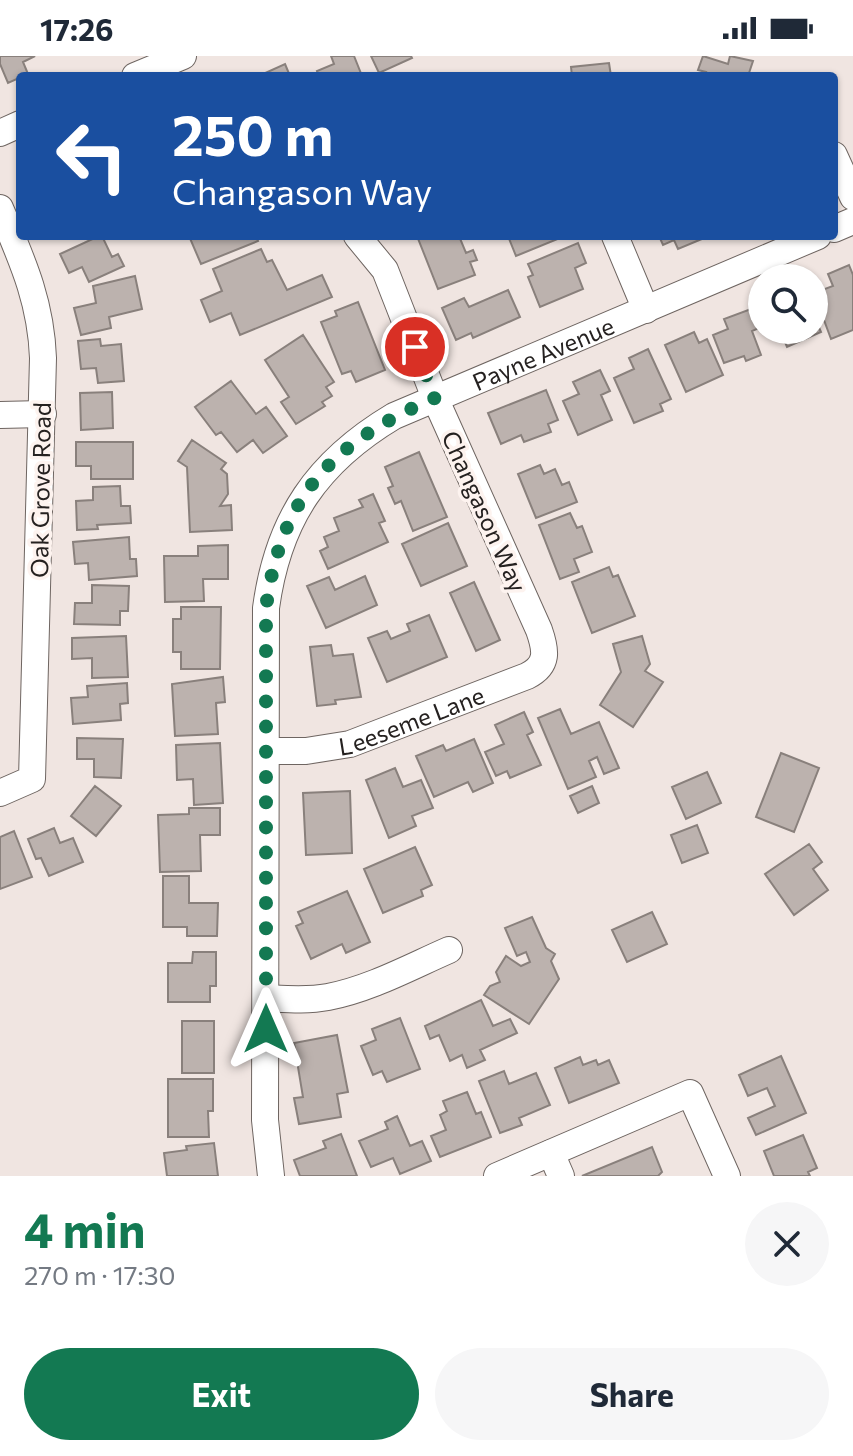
<!DOCTYPE html>
<html lang="en">
<head>
<meta charset="utf-8">
<style>
	:root { --surface:#fff; --page:#f6f6f7; --text:#1f2937; --muted:#747a83; --accent:#137952 }
	body { margin:0; font-family:Commissioner,sans-serif; background:var(--page); color:var(--text); height:100vh; display:flex; flex-direction:column; font-size:30px; white-space:nowrap }
	* { box-sizing:border-box; margin:0 }
	p { font-size:26px; color:var(--muted) }
	.icon { flex:none; width:44px; height:44px; fill:none; stroke:currentColor; stroke-width:2; stroke-linecap:round; stroke-linejoin:round }
	.map { position:relative; height:1120px; overflow:hidden }
	.details { display:flex; flex-direction:column; background:var(--surface); flex:1 }
	.details>* { flex:none }
	.top-card { position:absolute; left:16px; top:16px; width:822px; height:168px; border-radius:8px; box-shadow:0 2px 6px #0004; background:#1a4fa0; color:#fff; overflow:hidden }
	.fabs { position:absolute; left:748px; top:208px; display:grid; gap:16px }
	.fabs a { display:grid; place-items:center; width:80px; height:80px; border-radius:50%; background:var(--surface); box-shadow:0 2px 6px #0004; font-size:40px }
	.pin { position:absolute; display:grid; place-items:center; width:68px; height:68px; color:#fff; margin:-34px; border:4px solid #fff; border-radius:50%; box-shadow:0 2px 8px #0007 }
	.me { position:absolute; width:88px; margin:-44px; rotate:0deg; stroke-linejoin:round; filter:drop-shadow(0 0 6px #0008) }
	.turn { display:flex; align-items:center; gap:28px; height:168px; padding:0 24px; font-size:36px }
	.turn .icon { width:104px; height:104px; stroke-width:2.5 }
	.turn b { display:block; font-size:56px; line-height:68px }
	.round { display:grid; place-items:center; flex:none; width:84px; height:84px; border-radius:42px; background:var(--page) }
	.summary { display:flex; align-items:center; justify-content:space-between; height:136px; padding:0 24px }
	h1 { font-size:48px; font-weight:700; line-height:60px; color:var(--accent) }
	.action { display:flex; gap:16px; margin-top:auto; padding:16px 24px }
	.action a { flex:1; height:92px; border-radius:48px; background:var(--accent); color:#fff; font-size:32px; font-weight:700; line-height:92px; text-align:center }
	.action a+a { background:var(--page); color:var(--text) }
	.status { display:flex; justify-content:space-between; align-items:center; height:56px; padding:0 40px; background:var(--surface); direction:ltr }
	.status svg { height:22px; fill:currentColor }
	.map>svg:first-child { display:block }
	.building { fill:#bcb2ae; stroke:#89807c; stroke-width:2 }
	.lines { fill:none; stroke-linecap:round; stroke-linejoin:round }
	.minor-casing { stroke:#6e6561; stroke-width:28 }
	.minor { stroke:#fff; stroke-width:26 }
	.route { stroke:#137952; stroke-width:14; stroke-dasharray:0 25.2 }
	.labels { text-anchor:middle; dominant-baseline:central; stroke-width:7; stroke-linejoin:round; paint-order:stroke }
	.street-label { font-size:24px; fill:#252120; stroke:#fdf3ef }
</style>
</head>
<body>
<div class="status"><b>17:26</b><svg viewBox="0 0 49 12"><path d="M0 12V9h3v3zM5 12V6h3v6zM10 12V3h3v9zM15 12V0h3v12zM26 1h20v11H26zM47 4h2v5h-2z"/></svg></div>
<div class="map">
<svg width="853" height="1120" viewBox="0 0 853 1120">
	<rect width="100%" height="100%" fill="#f0e5e1"/>
	<path class="building" d="M 0,0 L 35,0 L 23,6 L 28,18 L 8,27 L 0,8 Z
		M 331,0 L 354,0 L 362,20 L 319,20 L 317,15 L 334,8 Z
		M 371,0 L 411,0 L 412,2 L 379,17 Z
		M 703,0 L 728,8 L 730,0 L 753,5 L 748,20 L 704,20 L 706,16 L 698,14 Z
		M 609,7 L 611,20 L 572,20 L 571,11 Z
		M 285,8 L 290,20 L 264,20 L 263,18 Z
		M 99,180 L 102,180 L 112,201 L 118,198 L 124,210 L 89,226 L 82,211 L 69,217 L 60,198 Z
		M 189,180 L 256,180 L 258,185 L 201,208 Z
		M 417,180 L 459,180 L 466,197 L 473,194 L 477,204 L 470,206 L 475,219 L 438,233 Z
		M 508,180 L 559,180 L 560,182 L 516,200 Z
		M 659,180 L 709,180 L 678,193 L 674,184 L 663,189 Z
		M 578,187 L 586,207 L 575,212 L 583,233 L 540,251 L 528,221 L 533,219 L 528,208 Z
		M 261,193 L 267,206 L 272,204 L 287,234 L 322,219 L 332,241 L 240,279 L 231,257 L 210,266 L 201,244 L 222,235 L 213,213 Z
		M 849,209 L 853,219 L 853,274 L 831,283 L 814,237 L 833,230 L 828,218 Z
		M 135,220 L 142,253 L 109,261 L 111,272 L 81,279 L 74,252 L 96,247 L 93,230 Z
		M 508,234 L 520,261 L 473,282 L 471,277 L 456,284 L 442,252 L 464,242 L 469,251 Z
		M 358,246 L 385,314 L 356,326 L 351,315 L 342,318 L 321,266 L 337,260 L 335,255 Z
		M 751,253 L 759,272 L 752,275 L 761,299 L 746,305 L 744,300 L 724,307 L 713,279 L 728,273 L 724,263 Z
		M 814,260 L 821,276 L 787,291 L 780,274 L 814,274 Z
		M 694,276 L 699,287 L 707,283 L 723,319 L 686,336 L 665,289 Z
		M 303,279 L 334,326 L 326,331 L 332,340 L 322,346 L 325,350 L 296,368 L 281,346 L 289,341 L 265,304 Z
		M 100,283 L 101,290 L 121,288 L 124,325 L 98,327 L 96,312 L 81,313 L 78,285 Z
		M 648,293 L 671,343 L 660,348 L 663,355 L 634,367 L 614,322 L 634,313 L 629,302 Z
		M 600,314 L 610,335 L 601,339 L 612,364 L 578,379 L 563,345 L 579,338 L 573,326 Z
		M 231,325 L 256,358 L 266,351 L 287,380 L 263,397 L 253,384 L 237,396 L 221,376 L 216,379 L 195,351 Z
		M 546,334 L 558,364 L 548,368 L 551,376 L 524,386 L 521,379 L 501,388 L 488,357 Z
		M 112,336 L 113,372 L 81,374 L 80,337 Z
		M 192,384 L 226,407 L 221,413 L 227,418 L 228,438 L 220,450 L 231,449 L 232,474 L 190,476 L 187,411 L 178,405 Z
		M 76,386 L 133,386 L 133,423 L 91,423 L 91,410 L 76,410 Z
		M 419,396 L 447,461 L 413,475 L 401,445 L 395,448 L 388,432 L 393,430 L 385,411 Z
		M 540,409 L 544,418 L 555,413 L 562,429 L 569,426 L 577,446 L 536,462 L 518,418 Z
		M 120,430 L 121,450 L 130,450 L 131,467 L 97,469 L 98,473 L 77,474 L 76,445 L 93,444 L 93,431 Z
		M 373,438 L 385,465 L 379,467 L 388,486 L 328,513 L 320,495 L 328,491 L 324,481 L 339,475 L 334,462 L 363,451 L 359,444 Z
		M 570,457 L 577,472 L 582,470 L 592,496 L 574,503 L 579,516 L 560,523 L 539,469 Z
		M 448,467 L 467,510 L 421,530 L 402,488 Z
		M 129,481 L 130,503 L 136,503 L 137,520 L 89,524 L 88,507 L 75,508 L 73,486 Z
		M 228,489 L 228,523 L 203,523 L 204,545 L 165,546 L 164,500 L 198,500 L 198,490 Z
		M 609,511 L 613,521 L 618,519 L 635,560 L 592,577 L 572,526 Z
		M 365,520 L 377,549 L 326,572 L 307,530 L 329,521 L 335,534 Z
		M 474,526 L 500,584 L 476,595 L 450,537 Z
		M 92,529 L 129,530 L 128,555 L 120,555 L 120,569 L 74,568 L 75,547 L 92,547 Z
		M 181,551 L 221,551 L 220,613 L 181,613 L 181,596 L 173,596 L 173,563 L 181,563 Z
		M 429,559 L 447,601 L 387,626 L 368,582 L 387,575 L 391,583 L 410,575 L 407,568 Z
		M 126,580 L 128,621 L 92,622 L 92,602 L 72,603 L 72,582 Z
		M 642,580 L 650,608 L 645,615 L 663,626 L 633,671 L 600,649 L 621,616 L 613,588 Z
		M 331,589 L 333,600 L 353,598 L 361,641 L 335,644 L 336,648 L 317,650 L 310,591 Z
		M 223,621 L 225,646 L 216,647 L 218,678 L 175,680 L 172,628 Z
		M 127,627 L 128,647 L 120,648 L 121,664 L 73,668 L 71,642 L 88,641 L 87,630 Z
		M 560,653 L 571,678 L 599,666 L 619,712 L 604,718 L 597,701 L 589,705 L 596,721 L 568,733 L 538,662 Z
		M 524,656 L 533,676 L 527,679 L 541,709 L 510,722 L 507,715 L 496,720 L 485,696 L 504,688 L 495,669 Z
		M 77,682 L 123,683 L 121,722 L 94,721 L 94,703 L 77,703 Z
		M 474,683 L 493,727 L 473,736 L 468,726 L 434,741 L 416,700 L 443,689 L 446,695 Z
		M 220,687 L 223,747 L 194,749 L 193,723 L 177,724 L 176,689 Z
		M 781,697 L 819,712 L 794,776 L 756,761 Z
		M 395,712 L 403,731 L 421,724 L 433,752 L 412,760 L 416,770 L 389,782 L 366,724 Z
		M 707,716 L 721,747 L 686,763 L 672,731 Z
		M 95,730 L 121,750 L 96,780 L 71,760 Z
		M 592,730 L 599,747 L 578,757 L 570,740 Z
		M 350,735 L 352,797 L 306,799 L 303,737 Z
		M 189,752 L 220,752 L 220,779 L 200,779 L 201,815 L 160,816 L 158,759 L 189,758 Z
		M 697,769 L 708,797 L 682,807 L 671,779 Z
		M 54,772 L 60,787 L 73,782 L 83,806 L 49,820 L 41,802 L 36,803 L 28,783 Z
		M 14,775 L 32,821 L 0,833 L 0,781 Z
		M 809,788 L 822,806 L 813,813 L 828,834 L 794,859 L 765,818 Z
		M 415,791 L 432,829 L 421,834 L 423,840 L 383,857 L 364,813 Z
		M 163,820 L 189,820 L 189,847 L 218,847 L 217,880 L 187,880 L 187,871 L 163,871 Z
		M 347,835 L 370,886 L 346,897 L 342,888 L 311,903 L 296,870 L 303,867 L 298,856 Z
		M 652,856 L 667,888 L 627,906 L 612,874 Z
		M 532,861 L 546,892 L 555,898 L 551,905 L 559,923 L 529,968 L 484,939 L 490,930 L 500,926 L 496,916 L 506,900 L 521,910 L 530,906 L 526,896 L 517,900 L 505,872 Z
		M 193,896 L 216,896 L 216,930 L 210,930 L 210,946 L 168,946 L 168,907 L 192,907 Z
		M 481,944 L 493,970 L 510,963 L 517,977 L 480,994 L 485,1004 L 467,1012 L 462,999 L 450,1005 L 439,979 L 430,983 L 425,970 Z
		M 400,962 L 420,1013 L 387,1026 L 382,1015 L 373,1019 L 361,990 L 376,984 L 372,973 Z
		M 182,965 L 214,965 L 214,1017 L 182,1017 Z
		M 337,979 L 348,1036 L 337,1038 L 341,1061 L 299,1068 L 294,1042 L 303,1041 L 294,987 Z
		M 781,1000 L 806,1057 L 756,1079 L 748,1062 L 775,1050 L 767,1032 L 748,1040 L 739,1019 Z
		M 580,1001 L 583,1009 L 596,1004 L 598,1009 L 609,1004 L 619,1027 L 569,1047 L 555,1012 Z
		M 504,1015 L 509,1028 L 536,1017 L 550,1049 L 519,1062 L 522,1069 L 500,1077 L 479,1025 Z
		M 168,1023 L 213,1023 L 213,1055 L 208,1055 L 209,1081 L 168,1081 Z
		M 467,1036 L 476,1058 L 481,1056 L 491,1081 L 440,1101 L 431,1080 L 446,1074 L 440,1059 L 447,1055 L 443,1045 Z
		M 397,1060 L 410,1090 L 422,1085 L 431,1105 L 400,1118 L 393,1102 L 371,1111 L 359,1085 L 388,1073 L 385,1066 Z
		M 341,1078 L 357,1120 L 300,1120 L 294,1104 L 326,1092 L 323,1085 Z
		M 803,1079 L 817,1112 L 808,1116 L 810,1120 L 774,1120 L 764,1095 Z
		M 214,1087 L 218,1120 L 167,1120 L 164,1097 L 187,1094 L 186,1090 Z
		M 652,1091 L 662,1116 L 658,1120 L 582,1120 Z"/>
	<g class="lines">
		<defs>
			<g id="minor">
				<path d="M 135,20 L 183,0"/>
				<path d="M 0,77 L 20,68"/>
				<path d="M 834,99 L 853,141"/>
				<path d="M 0,152 C 22,204 41,245 43,302 L 32,723 L 0,737"/>
				<path d="M 834,173 L 853,165"/>
				<path d="M 615,180 L 646,254"/>
				<path d="M 0,359 L 43,358"/>
				<path id="s1" d="M 266,695 L 306,695 L 350,688 L 527,620 C 549,609 546,594 539,574 L 435,342 L 385,214 L 357,180"/>
				<path d="M 266,942 C 286,943 307,945 328,941 C 370,933 410,911 449,894"/>
				<path d="M 551,1097 L 561,1120"/>
				<path id="s2" d="M 271,1120 L 265,1064 L 266,552 C 278,463 317,406 394,360 L 818,180"/>
				<path d="M 497,1120 L 690,1037 L 727,1120"/>
			</g>
		</defs>
		<use href="#minor" class="minor-casing"/>
		<use href="#minor" class="minor"/>
	</g>
	<g class="lines">
		<path class="route" d="M 266,973 L 266,552 C 281,439 333,386 435,342 L 415,291"/>
	</g>
	<g class="labels">
		<g class="street-label">
			<text stroke="none"><textPath href="#s2" startOffset="970">Payne Avenue</textPath></text>
			<text transform="translate(40 434) rotate(-89)">Oak Grove Road</text>
			<text transform="translate(485 455) rotate(66)">Changason Way</text>
			<text stroke="none"><textPath href="#s1" startOffset="150">Leeseme Lane</textPath></text>
		</g>
	</g>
</svg>
<div class="fabs">
<a><svg class="icon" aria-label="search" viewBox="0 0 24 24"><circle cx="10" cy="10" r="6"/><path d="M15 15l6 6"/></svg></a>
</div>
<div class="pin" style="left:415px;top:291px;background:#d93025"><svg class="icon" aria-label="arrive" viewBox="0 0 24 24"><path d="M6 21V4h12l-3 4 3 4H6"/></svg></div>
<svg class="me" style="left:266px;top:973px" viewBox="-20 -20 40 40"><path d="M0-17L14 15 0 8-14 15z" fill="#137952" stroke="#fff" stroke-width="4"/></svg>
<div class="top-card">
<div class="turn"><svg class="icon" aria-label="left" viewBox="0 0 24 24"><path d="M17 20v-9H6M10 6l-5 5 5 5"/></svg><div><b>250 m</b>Changason Way</div></div>
</div>
</div>
<section class="details">
<div class="summary"><div><h1>4 min</h1><p>270 m · 17:30</p></div><a class="round"><svg class="icon" aria-label="close" viewBox="0 0 24 24"><path d="M6 6l12 12M18 6L6 18"/></svg></a></div>
<div class="action"><a>Exit</a><a>Share</a></div>
</section>
</body>
</html>
